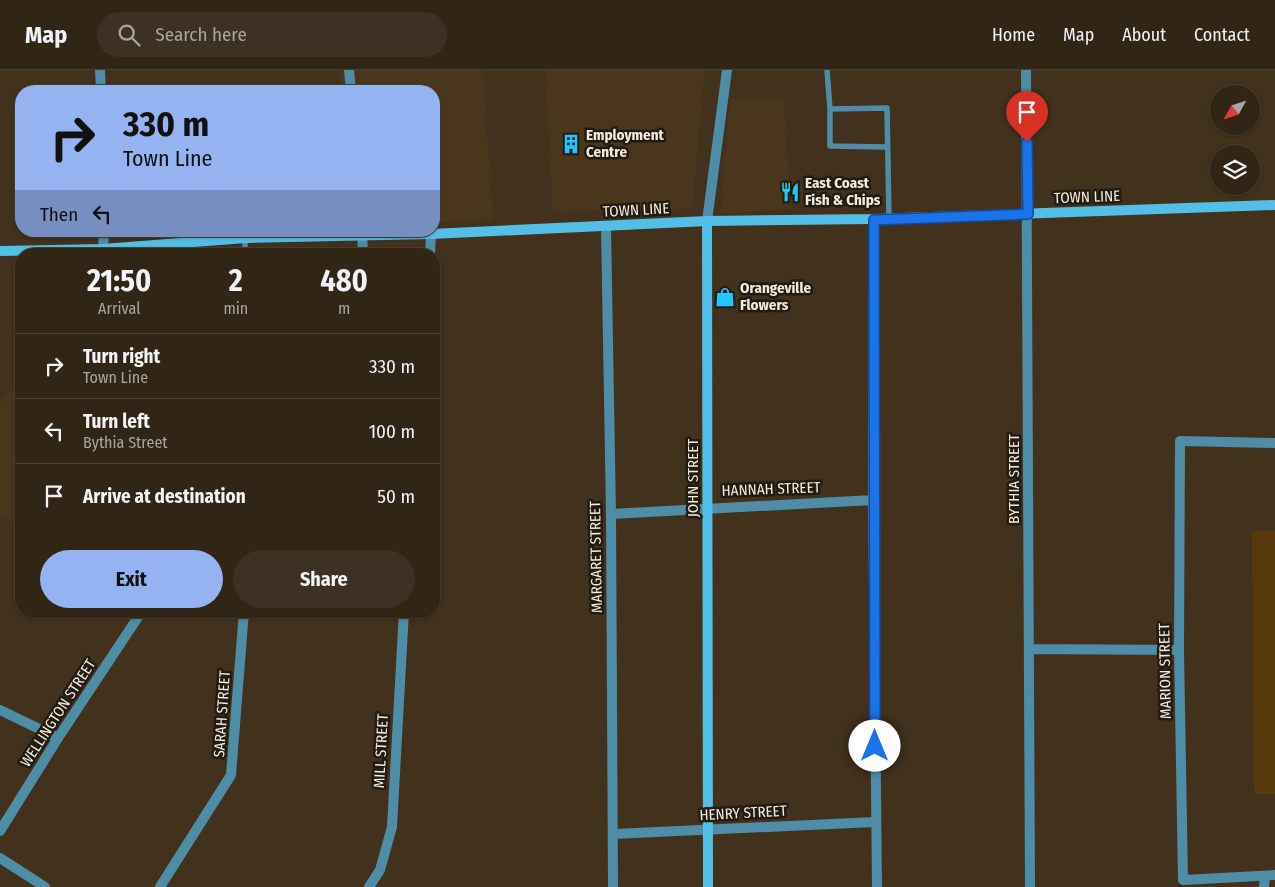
<!DOCTYPE html>
<html lang="en">
<head>
<meta charset="utf-8">
<style>
	:root { --surface:#312516; --page:#3d3123; --text:#f1f3f6; --muted:#a8a5a1; --line:#4c4235; --accent:#95b2f1 }
	body { margin:0; font-family:"Fira Sans Condensed",sans-serif; background:var(--page); color:var(--text); height:100vh; display:flex; flex-direction:column; font-size:19px; white-space:nowrap }
	* { box-sizing:border-box; margin:0 }
	p { font-size:16px; color:var(--muted) }
	.icon { flex:none; width:28px; height:28px; fill:none; stroke:currentColor; stroke-width:2; stroke-linecap:round; stroke-linejoin:round }
	.map { position:relative; flex:1; overflow:hidden }
	.details { position:absolute; left:15px; top:178px; width:425px; height:370px; display:flex; flex-direction:column; background:var(--surface); border-radius:20px; box-shadow:0 1px 4px #0004,0 0 0 1px var(--line) }
	.details>* { flex:none }
	.top-card { position:absolute; left:15px; top:15px; width:425px; height:152px; border-radius:20px; box-shadow:0 1px 4px #0004,0 0 0 1px var(--line); background:#95b2f1; color:#111; overflow:hidden }
	.needle { width:32px; rotate:230deg }
	.fabs { position:absolute; left:1210px; top:15px; display:grid; gap:10px }
	.fabs a { display:grid; place-items:center; width:50px; height:50px; border-radius:50%; background:var(--surface); box-shadow:0 1px 4px #0004,0 0 0 1px var(--line); font-size:25px }
	.pin { position:absolute; display:grid; place-items:center; width:42px; height:42px; color:#fff; margin:-51px -21px; border-radius:50% 50% 50% 0; rotate:-45deg; box-shadow:0 0 5px #0007 }
	.pin .icon { rotate:45deg }
	.me { position:absolute; width:55px; margin:-28px; rotate:0deg; stroke-linejoin:round; filter:drop-shadow(0 0 4px #0008) }
	.turn { display:flex; align-items:center; gap:18px; height:105px; padding:0 25px; font-size:22px }
	.turn .icon { width:65px; height:65px; stroke-width:2.5 }
	.turn b { display:block; font-size:35px; line-height:42px }
	.then { display:flex; align-items:center; height:48px; padding:0 25px; background:#0003; gap:10px; font-size:19px }
	.eta { display:flex; justify-content:space-evenly; align-items:center; height:85px; text-align:center }
	.eta b { font-size:30px; font-weight:700; line-height:35px }
	.button { display:flex; gap:10px; margin-top:auto; padding:10px 25px }
	.button a { flex:1; height:58px; border-radius:30px; background:var(--accent); color:#111; font-size:20px; font-weight:700; line-height:58px; text-align:center }
	.button a+a { background:var(--page); color:var(--text) }
	ul { padding:0; list-style:none }
	li { display:flex; align-items:center; gap:15px; height:65px; padding:0 25px; border-top:1px solid var(--line) }
	li div { flex:1 }
	li b { display:block; font-size:19px }
	li em { font-style:normal }
	header { display:flex; align-items:center; gap:30px; box-sizing:border-box; height:70px; padding:0 25px; background:var(--surface); border-bottom:1px solid var(--line) }
	header strong { font-size:24px }
	nav { display:flex; gap:28px; margin-inline-start:auto; font-size:18px }
	.search { width:350px; height:45px; background:var(--page); display:flex; align-items:center; gap:12px; box-sizing:border-box; padding:0 18px; border-radius:28px; color:var(--muted); font-size:19px }
	.map>svg:first-child { display:block }
	.built { fill:#4a361c }
	.green { fill:#58390c }
	.lines { fill:none; stroke-linecap:round; stroke-linejoin:round }
	.service { stroke:#4f8da6; stroke-width:5.5 }
	.minor { stroke:#4f8da6; stroke-width:10 }
	.secondary { stroke:#54bfe6; stroke-width:10 }
	.route-casing { stroke:#114b97; stroke-width:12 }
	.route { stroke:#1a73e8; stroke-width:9 }
	.labels { text-anchor:middle; dominant-baseline:central; stroke-width:5; stroke-linejoin:round; paint-order:stroke }
	.poi-label { font-size:15px; font-weight:bold; fill:#f4eadd; stroke:#221b12; text-anchor:start }
	.street-label { font-size:15px; fill:#f4eadd; stroke:#221b12 }
</style>
</head>
<body>
<header>
<strong>Map</strong>
<div class="search"><svg class="icon" aria-label="search" viewBox="0 0 24 24"><circle cx="10" cy="10" r="6"/><path d="M15 15l6 6"/></svg>Search here</div>
<nav><a>Home</a><a>Map</a><a>About</a><a>Contact</a></nav>
</header>
<div class="map">
<svg width="1275" height="817" viewBox="0 0 1275 817">
	<rect width="100%" height="100%" fill="#41311d"/>
	<path class="built" d="M 339,0 L 483,0 L 493,149 L 434,153 L 434,21 L 341,21 Z
		M 545,0 L 705,0 L 692,139 L 553,142 Z
		M 730,29 L 784,30 L 791,139 L 720,144 Z
		M 21,318 L 21,456 L 0,445 L 0,333 L 9,322 Z"/>
	<path class="green" d="M 1252,461 L 1275,461 L 1275,724 L 1254,724 Z"/>
	<g class="lines">
		<path class="service" d="M 827,0 L 830,39
			M 887,77 L 830,76 L 830,39 L 887,38 L 889,149
			M 245,168 L 245,184"/>
		<path class="minor" d="M 100,0 L 101,21
			M 349,0 L 351,21
			M 1026,0 L 1030,817
			M 874,149 L 873,430 L 877,817
			M 707,151 L 727,0
			M 606,157 L 611,444 L 613,817
			M 362,161 L 363,184
			M 103,179 L 104,161
			M 430,184 L 431,164
			M 1275,373 L 1180,371 L 1179,580 L 1183,810 L 1275,805
			M 611,444 L 873,430
			M 1029,579 L 1179,580
			M 0,640 L 58,668
			M 0,761 L 58,668 L 142,541
			M 613,764 L 875,752
			M 0,788 L 45,817
			M 160,817 L 231,705 L 244,541
			M 369,817 L 380,800 L 392,757 L 404,541
			M 1264,817 L 1265,806"/>
		<path class="secondary" d="M 707,151 L 708,817
			M 0,181 L 103,179 L 245,168 L 431,164 L 707,151 L 874,149 L 1275,135"/>
	</g>
	<g class="lines">
		<defs>
			<path id="route" d="M 875,676 L 874,150 L 1028,144 L 1027,72"/>
		</defs>
		<use href="#route" class="route-casing"/>
		<use href="#route" class="route"/>
	</g>
	<defs>
		<symbol id="building-bare" viewBox="-9 -9 18 18"><path d="M-4-6H4V6H1V3H-1V6H-4ZM-2.5-4.3h1.7v1.8h-1.7ZM.8-4.3h1.7v1.8H.8ZM-2.5-1h1.7V.8h-1.7ZM.8-1h1.7V.8H.8Z" fill="#1fc9fd" stroke="#221b12" stroke-width="2.5" paint-order="stroke"/></symbol>
		<symbol id="restaurant-bare" viewBox="-9 -9 18 18"><path d="M-5-6h1v4h1v-4h1v4h1v-4h1v5L-1.5 .5V6h-2V.5L-5-1ZM5-6V6H3V1.5H1.5Q1.5-4 5-6Z" fill="#1fc9fd" stroke="#221b12" stroke-width="2.5" paint-order="stroke"/></symbol>
		<symbol id="shop-bare" viewBox="-9 -9 18 18"><path d="M-5-2.5h2.3a2.7 3.5 0 0 1 5.4 0H5L5.5 6h-11ZM-1.5-2.5h3a1.5 2.3 0 0 0-3 0Z" fill="#1fc9fd" stroke="#221b12" stroke-width="2.5" paint-order="stroke"/></symbol>
	</defs>
	<g fill-rule="evenodd">
		<use href="#building-bare" x="557" y="60" width="28" height="28"/>
		<use href="#restaurant-bare" x="776" y="108" width="28" height="28"/>
		<use href="#shop-bare" x="711" y="213" width="28" height="28"/>
	</g>
	<g class="labels">
		<g class="poi-label">
			<text x="586" y="65">Employment<tspan x="586" dy="17">Centre</tspan></text>
			<text x="805" y="113">East Coast<tspan x="805" dy="17">Fish &amp; Chips</tspan></text>
			<text x="740" y="218">Orangeville<tspan x="740" dy="17">Flowers</tspan></text>
		</g>
		<g class="street-label">
			<text transform="translate(1087 127) rotate(-2)">TOWN LINE</text>
			<text transform="translate(636 140) rotate(-3)">TOWN LINE</text>
			<text transform="translate(693 408) rotate(-90)">JOHN STREET</text>
			<text transform="translate(1014 409) rotate(-90)">BYTHIA STREET</text>
			<text transform="translate(771 419) rotate(-2)">HANNAH STREET</text>
			<text transform="translate(596 487) rotate(-91)">MARGARET STREET</text>
			<text transform="translate(1165 601) rotate(-91)">MARION STREET</text>
			<text transform="translate(58 643) rotate(-57)">WELLINGTON STREET</text>
			<text transform="translate(222 644) rotate(-86)">SARAH STREET</text>
			<text transform="translate(381 681) rotate(-87)">MILL STREET</text>
			<text transform="translate(743 743) rotate(-3)">HENRY STREET</text>
		</g>
	</g>
</svg>
<div class="fabs">
<a><svg class="needle" viewBox="-14 -14 28 28"><path d="M0-13l5 13h-10z" fill="#e53935"/><path d="M0 13l5-13h-10z" fill="#a8a5a1"/></svg></a>
<a><svg class="icon" aria-label="layers" viewBox="0 0 24 24"><path d="M12 4l9 5-9 5-9-5zM3 14l9 5 9-5"/></svg></a>
</div>
<div class="pin" style="left:1027px;top:72px;background:#d93025"><svg class="icon" aria-label="arrive" viewBox="0 0 24 24"><path d="M6 21V4h12l-3 4 3 4H6"/></svg></div>
<svg class="me" style="left:875px;top:676px" viewBox="-20 -20 40 40"><circle r="19" fill="#fff"/><path d="M0-13L10 11 0 6-10 11z" fill="#1a73e8"/></svg>
<div class="top-card">
<div class="turn"><svg class="icon" aria-label="right" viewBox="0 0 24 24"><path d="M7 20v-9h11M14 6l5 5-5 5"/></svg><div><b>330 m</b>Town Line</div></div>
<div class="then">Then<svg class="icon" aria-label="left" viewBox="0 0 24 24"><path d="M17 20v-9H6M10 6l-5 5 5 5"/></svg></div>
</div>
<section class="details">
<div class="eta">
<div><b>21:50</b><p>Arrival</p></div>
<div><b>2</b><p>min</p></div>
<div><b>480</b><p>m</p></div>
</div>
<ul>
<li><svg class="icon" aria-label="right" viewBox="0 0 24 24"><path d="M7 20v-9h11M14 6l5 5-5 5"/></svg><div><b>Turn right</b><p>Town Line</p></div><em>330 m</em></li>
<li><svg class="icon" aria-label="left" viewBox="0 0 24 24"><path d="M17 20v-9H6M10 6l-5 5 5 5"/></svg><div><b>Turn left</b><p>Bythia Street</p></div><em>100 m</em></li>
<li><svg class="icon" aria-label="arrive" viewBox="0 0 24 24"><path d="M6 21V4h12l-3 4 3 4H6"/></svg><div><b>Arrive at destination</b></div><em>50 m</em></li>
</ul>
<div class="button"><a>Exit</a><a>Share</a></div>
</section>
</div>
</body>
</html>
